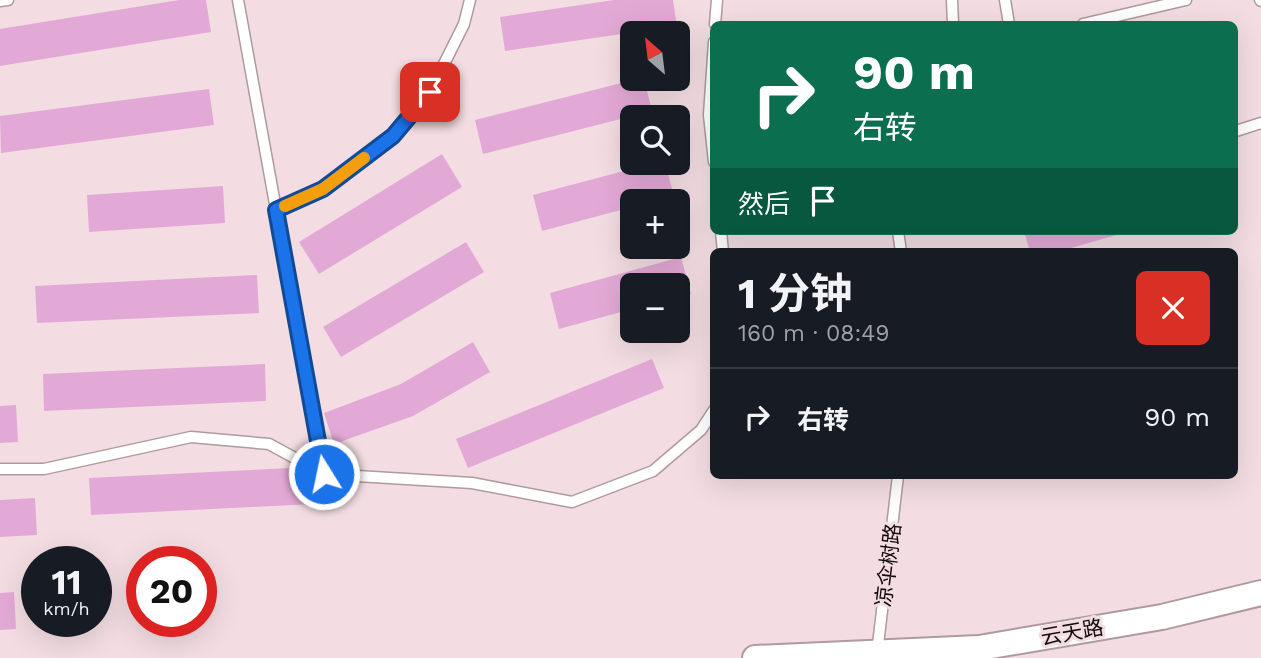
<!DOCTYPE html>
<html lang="zh">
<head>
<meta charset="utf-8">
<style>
	:root { --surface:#171b24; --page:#242831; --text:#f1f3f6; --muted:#9ea1a6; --line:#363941 }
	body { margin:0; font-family:"Work Sans","Noto Sans SC",sans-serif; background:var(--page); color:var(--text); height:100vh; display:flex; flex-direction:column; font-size:26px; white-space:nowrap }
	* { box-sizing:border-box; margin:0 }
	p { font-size:23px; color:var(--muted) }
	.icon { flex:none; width:38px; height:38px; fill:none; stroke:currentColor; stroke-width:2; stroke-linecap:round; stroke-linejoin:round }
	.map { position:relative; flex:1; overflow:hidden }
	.sheet { position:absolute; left:710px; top:248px; width:528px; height:231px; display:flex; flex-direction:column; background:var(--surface); border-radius:10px; box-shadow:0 7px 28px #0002 }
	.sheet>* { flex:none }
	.top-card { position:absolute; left:710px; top:21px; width:528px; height:214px; border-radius:10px; box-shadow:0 7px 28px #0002; background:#0b6e4f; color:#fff; overflow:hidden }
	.needle { width:46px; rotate:332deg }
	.controls { position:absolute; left:620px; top:21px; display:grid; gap:14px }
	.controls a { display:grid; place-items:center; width:70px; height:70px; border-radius:10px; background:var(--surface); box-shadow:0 7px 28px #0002; font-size:35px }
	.speed { position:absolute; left:21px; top:546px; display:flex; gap:14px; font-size:35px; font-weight:700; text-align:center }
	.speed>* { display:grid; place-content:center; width:91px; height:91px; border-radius:50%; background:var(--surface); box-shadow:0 7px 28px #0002; line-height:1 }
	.speed small { font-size:18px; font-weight:400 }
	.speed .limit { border:10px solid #d22; background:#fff; color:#111 }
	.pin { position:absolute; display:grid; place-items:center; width:60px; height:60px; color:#fff; margin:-30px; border-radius:14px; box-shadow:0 4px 10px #0006 }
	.me { position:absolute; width:77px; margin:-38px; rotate:350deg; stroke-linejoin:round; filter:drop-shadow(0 0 5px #0008) }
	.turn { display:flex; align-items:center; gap:24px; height:147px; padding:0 28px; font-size:32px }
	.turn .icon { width:91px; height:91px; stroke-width:2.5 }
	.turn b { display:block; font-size:49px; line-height:60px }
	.then { display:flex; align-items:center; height:66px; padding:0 28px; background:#0003; gap:14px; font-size:26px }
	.round { display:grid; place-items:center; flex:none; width:74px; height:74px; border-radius:10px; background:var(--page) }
	.overview { display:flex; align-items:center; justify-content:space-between; height:119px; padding:0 28px }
	h1 { font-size:42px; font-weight:700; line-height:52px }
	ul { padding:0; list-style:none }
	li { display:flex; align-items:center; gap:21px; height:98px; padding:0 28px; border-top:2px solid var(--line) }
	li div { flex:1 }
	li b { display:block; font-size:26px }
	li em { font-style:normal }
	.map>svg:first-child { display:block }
	.building { fill:#e3a9d6 }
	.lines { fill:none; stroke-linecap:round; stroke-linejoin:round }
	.service-casing { stroke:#af9a9e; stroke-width:13 }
	.tertiary-casing { stroke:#af9a9e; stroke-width:28 }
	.service { stroke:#fff; stroke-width:10 }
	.tertiary { stroke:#fff; stroke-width:24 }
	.route-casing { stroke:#114b97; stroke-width:18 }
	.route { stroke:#1a73e8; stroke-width:12 }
	.slow { stroke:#f59e0b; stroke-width:12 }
	.labels { text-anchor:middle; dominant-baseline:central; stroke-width:6; stroke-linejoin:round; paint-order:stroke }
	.street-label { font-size:21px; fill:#120b0d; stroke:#f3dde2 }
</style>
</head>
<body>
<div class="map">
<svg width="1261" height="658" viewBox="0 0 1261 658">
	<rect width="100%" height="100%" fill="#f3dde2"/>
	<path class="building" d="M 179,0 L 206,0 L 211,32 L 0,66 L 0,29 Z
		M 614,0 L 673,0 L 677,26 L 505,51 L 500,17 Z
		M 637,79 L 644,79 L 652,111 L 483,154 L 475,120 Z
		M 209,89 L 214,125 L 1,153 L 0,116 Z
		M 442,154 L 462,187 L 319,274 L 299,242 Z
		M 654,163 L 665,163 L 674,196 L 653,201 L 632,201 L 632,207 L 542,231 L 533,195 Z
		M 223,186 L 225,223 L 89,232 L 87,195 Z
		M 1024,231 L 1127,231 L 1127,232 L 1057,252 L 1030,252 Z
		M 466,242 L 484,272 L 341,357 L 323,327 Z
		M 681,257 L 691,294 L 677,297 L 677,285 L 632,285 L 632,309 L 559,329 L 550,293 Z
		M 257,275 L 259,313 L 37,323 L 35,286 Z
		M 473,342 L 490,372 L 413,416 L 334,444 L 324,413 L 401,384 Z
		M 652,359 L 664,388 L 468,468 L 456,439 Z
		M 265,364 L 266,401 L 44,411 L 43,374 Z
		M 16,405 L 18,442 L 0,443 L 0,406 Z
		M 311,467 L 313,504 L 91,515 L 89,478 Z
		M 35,498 L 37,535 L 0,537 L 0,500 Z
		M 14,592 L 16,629 L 0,630 L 0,593 Z"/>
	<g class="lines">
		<defs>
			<path id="service" d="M 238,0 L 324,474
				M 952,0 L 953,24
				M 1005,0 L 1009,24
				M 1260,0 L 1261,1
				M 0,1 L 8,0
				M 715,24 L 717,0
				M 1083,24 L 1186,0
				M 714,42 L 709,115 L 714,162
				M 1236,131 L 1261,123
				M 276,210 L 323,189 L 393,136 L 430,92 L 464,24 L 470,0
				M 721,231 L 723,252
				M 898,231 L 901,252
				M 0,469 L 44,469 L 191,437 L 269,444 L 324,474 L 472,483 L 572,502 L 653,471 L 701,430 L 714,410
				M 877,653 L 898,476"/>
			<path id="tertiary" d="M 755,658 L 979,648 L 1162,617 L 1261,593"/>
		</defs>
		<use href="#service" class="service-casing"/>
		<use href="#tertiary" class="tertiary-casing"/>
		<use href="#service" class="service"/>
		<use href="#tertiary" class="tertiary"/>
	</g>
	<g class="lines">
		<defs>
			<path id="route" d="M 324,474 L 276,210 L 323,189 L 393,136 L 430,92"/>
		</defs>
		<use href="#route" class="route-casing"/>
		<use href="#route" class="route"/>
		<path class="slow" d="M 285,206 L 323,189 L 364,158"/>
	</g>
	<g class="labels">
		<g class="street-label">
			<text transform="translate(888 565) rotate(-83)">凉伞树路</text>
			<text transform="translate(1072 632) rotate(-10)">云天路</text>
		</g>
	</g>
</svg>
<div class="controls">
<a><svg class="needle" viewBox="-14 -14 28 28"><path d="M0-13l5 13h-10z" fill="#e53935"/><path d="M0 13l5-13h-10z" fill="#9ea1a6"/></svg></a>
<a><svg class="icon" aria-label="search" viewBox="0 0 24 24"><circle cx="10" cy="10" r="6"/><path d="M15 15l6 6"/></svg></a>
<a>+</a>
<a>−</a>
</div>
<div class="speed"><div>11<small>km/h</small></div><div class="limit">20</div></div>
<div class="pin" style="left:430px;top:92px;background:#d93025"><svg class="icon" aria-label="arrive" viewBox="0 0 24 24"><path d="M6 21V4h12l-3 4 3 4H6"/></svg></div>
<svg class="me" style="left:324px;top:474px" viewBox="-20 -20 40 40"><circle r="17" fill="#1a73e8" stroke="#fff" stroke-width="3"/><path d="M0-11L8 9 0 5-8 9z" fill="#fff"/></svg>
<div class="top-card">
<div class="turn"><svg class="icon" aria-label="right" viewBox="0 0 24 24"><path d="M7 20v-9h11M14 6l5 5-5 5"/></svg><div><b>90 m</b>右转</div></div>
<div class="then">然后<svg class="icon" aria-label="arrive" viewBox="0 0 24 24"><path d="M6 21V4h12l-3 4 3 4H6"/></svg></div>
</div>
<section class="sheet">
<div class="overview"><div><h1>1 分钟</h1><p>160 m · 08:49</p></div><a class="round" style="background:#d93025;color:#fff"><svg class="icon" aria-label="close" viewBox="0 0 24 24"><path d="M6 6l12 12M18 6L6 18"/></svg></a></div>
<ul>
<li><svg class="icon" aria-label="right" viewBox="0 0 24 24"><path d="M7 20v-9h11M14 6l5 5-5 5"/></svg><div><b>右转</b></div><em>90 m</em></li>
</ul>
</section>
</div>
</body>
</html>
